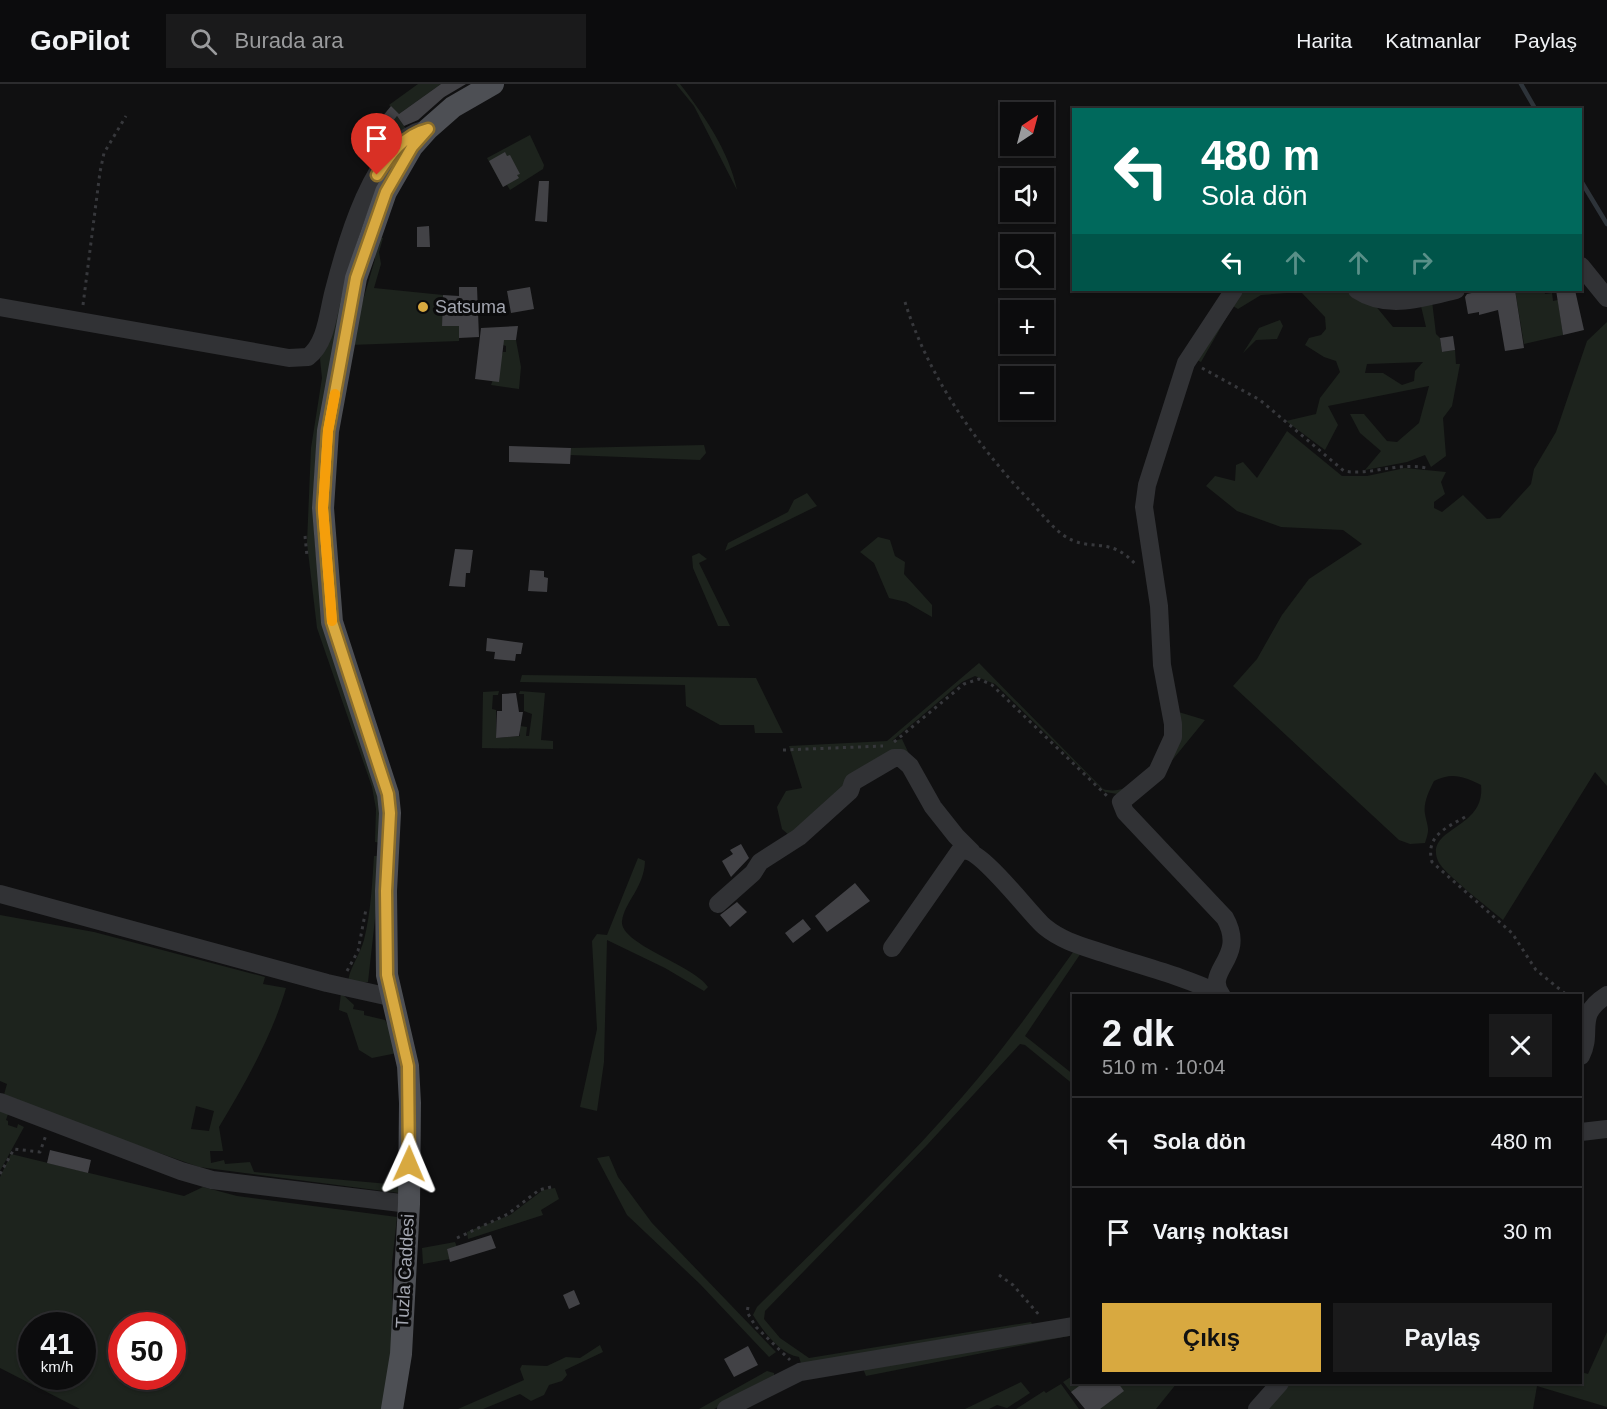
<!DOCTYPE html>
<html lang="tr">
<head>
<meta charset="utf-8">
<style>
	:root { --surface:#0c0c0d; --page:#1a1a1b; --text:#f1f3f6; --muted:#9a9b9d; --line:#2c2c2e; --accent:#d8a940 }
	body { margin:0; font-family:Arial,sans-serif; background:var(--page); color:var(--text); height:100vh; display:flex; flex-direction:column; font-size:22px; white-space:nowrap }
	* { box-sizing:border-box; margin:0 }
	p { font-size:20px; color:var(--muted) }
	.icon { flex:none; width:33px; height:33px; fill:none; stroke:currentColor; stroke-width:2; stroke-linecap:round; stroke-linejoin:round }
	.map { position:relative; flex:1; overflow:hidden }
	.panel { position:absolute; left:1072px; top:910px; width:510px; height:390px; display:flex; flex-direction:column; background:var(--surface); border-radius:0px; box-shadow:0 2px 4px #0004,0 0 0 2px var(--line) }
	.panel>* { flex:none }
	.hud { position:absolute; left:1072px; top:24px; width:510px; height:183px; border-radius:0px; box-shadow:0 2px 4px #0004,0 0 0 2px var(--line); background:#00695c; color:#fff; overflow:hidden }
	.needle { width:39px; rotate:36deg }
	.fabs { position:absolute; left:1000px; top:18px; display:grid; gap:12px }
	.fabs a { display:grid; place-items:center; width:54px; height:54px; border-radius:0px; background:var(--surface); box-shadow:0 2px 4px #0004,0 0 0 2px var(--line); font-size:30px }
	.speed { position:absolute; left:18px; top:1228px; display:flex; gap:12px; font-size:30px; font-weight:700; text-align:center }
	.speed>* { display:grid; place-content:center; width:78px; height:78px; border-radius:50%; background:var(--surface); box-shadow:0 2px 4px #0004,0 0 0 2px var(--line); line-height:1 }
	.speed small { font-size:15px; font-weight:400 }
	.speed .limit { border:9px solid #d22; background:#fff; color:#111 }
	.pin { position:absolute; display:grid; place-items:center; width:51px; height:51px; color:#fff; margin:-62px -26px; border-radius:50% 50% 50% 0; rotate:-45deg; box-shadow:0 0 6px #0007 }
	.pin .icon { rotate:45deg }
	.me { position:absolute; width:66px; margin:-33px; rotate:1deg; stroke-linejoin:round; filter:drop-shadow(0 0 4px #0008) }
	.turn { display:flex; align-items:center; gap:21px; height:126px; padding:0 30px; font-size:27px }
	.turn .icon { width:78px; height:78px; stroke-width:2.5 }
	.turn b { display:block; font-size:42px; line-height:51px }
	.lanes { display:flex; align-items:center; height:57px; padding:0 30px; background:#0003; justify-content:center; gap:30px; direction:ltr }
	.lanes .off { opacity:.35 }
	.round { display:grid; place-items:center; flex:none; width:63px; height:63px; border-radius:0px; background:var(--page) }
	.headline { display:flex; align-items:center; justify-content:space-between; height:102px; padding:0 30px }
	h1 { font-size:36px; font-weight:600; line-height:45px }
	.action { display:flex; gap:12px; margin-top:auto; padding:12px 30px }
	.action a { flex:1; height:69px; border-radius:0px; background:var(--accent); color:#111; font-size:24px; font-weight:600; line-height:69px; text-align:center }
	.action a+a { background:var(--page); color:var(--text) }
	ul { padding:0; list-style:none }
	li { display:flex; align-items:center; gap:18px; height:90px; padding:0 30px; border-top:2px solid var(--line) }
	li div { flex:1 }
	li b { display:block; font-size:22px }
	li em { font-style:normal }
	header { display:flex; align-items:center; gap:36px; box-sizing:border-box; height:84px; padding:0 30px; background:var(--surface); border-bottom:2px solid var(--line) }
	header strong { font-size:28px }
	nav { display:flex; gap:33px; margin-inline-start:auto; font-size:21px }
	.search { width:420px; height:54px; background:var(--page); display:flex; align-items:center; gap:15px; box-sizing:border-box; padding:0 21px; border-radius:0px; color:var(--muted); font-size:22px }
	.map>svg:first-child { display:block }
	.green { fill:#1d231d; fill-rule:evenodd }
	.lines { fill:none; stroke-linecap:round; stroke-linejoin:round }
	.stream { stroke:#2d3339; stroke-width:4.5 }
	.building { fill:#424246 }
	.path { stroke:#37383c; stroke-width:3; stroke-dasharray:3 4.5; stroke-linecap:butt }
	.minor { stroke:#313235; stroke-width:18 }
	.major { stroke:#4d4f54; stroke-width:22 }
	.route-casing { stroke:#8c6e2a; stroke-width:15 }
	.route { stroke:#d8a940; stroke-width:10 }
	.slow { stroke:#f59e0b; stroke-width:10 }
	.poi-dot { fill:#d8a940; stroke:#0b0b0c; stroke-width:2 }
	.labels { text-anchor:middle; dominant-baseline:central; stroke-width:6; stroke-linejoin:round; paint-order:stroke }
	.poi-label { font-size:18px; fill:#a3a6b0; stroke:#0b0b0c; text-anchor:start }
	.street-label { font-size:18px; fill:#a3a6b0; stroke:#0b0b0c }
</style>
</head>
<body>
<header>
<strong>GoPilot</strong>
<div class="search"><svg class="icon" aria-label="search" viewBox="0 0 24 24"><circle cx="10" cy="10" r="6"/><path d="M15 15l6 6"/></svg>Burada ara</div>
<nav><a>Harita</a><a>Katmanlar</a><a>Paylaş</a></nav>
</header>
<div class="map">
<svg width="1607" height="1325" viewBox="0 0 1607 1325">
	<rect width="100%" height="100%" fill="#101011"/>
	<path class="green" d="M 418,0 L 441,0 L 399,30 L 389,21 Z
		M 676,0 L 680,0 C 704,31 729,67 737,106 L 694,22 Z
		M 397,32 L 406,45 L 377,85 L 375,54 L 378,56 Z
		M 530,51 L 544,81 L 543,85 L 510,106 L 507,101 L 503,103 L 487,74 Z
		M 366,117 C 343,227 301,366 317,478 L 379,701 L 382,759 L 375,758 L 376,725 L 372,703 L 317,544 L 307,459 L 311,364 L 322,294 L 320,275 L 336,204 Z
		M 375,153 L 383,154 L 379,168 L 381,180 L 374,204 L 443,211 L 442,241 L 459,242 L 459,257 L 350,261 L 375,175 Z
		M 1237,206 L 1352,206 L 1374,220 L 1393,243 L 1426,243 L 1420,218 L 1432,217 L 1436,250 L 1440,254 L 1442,268 L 1455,266 L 1456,280 L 1460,280 L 1452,322 L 1443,334 L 1446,372 L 1431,383 L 1425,371 L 1407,378 L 1365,386 L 1381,367 L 1360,349 L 1350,330 L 1364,330 L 1387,357 L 1397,358 L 1419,339 L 1429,302 L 1328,322 L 1338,341 L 1325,366 L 1286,337 L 1316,330 L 1320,314 L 1340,288 L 1336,277 L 1324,273 L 1305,261 L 1309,254 L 1321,251 L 1326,245 L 1325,233 L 1301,208 L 1261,211 L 1238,225 L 1233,222 L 1201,278 L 1191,273 ZM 1423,278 L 1415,287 L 1414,297 L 1402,301 L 1383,289 L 1365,289 L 1367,280 Z
		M 1515,206 L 1544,206 L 1545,210 L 1552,209 L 1553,217 L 1558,216 L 1563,251 L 1524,260 Z
		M 1280,236 L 1283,242 L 1277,255 L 1256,256 L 1243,269 L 1259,244 Z
		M 1607,238 L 1607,702 L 1595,688 L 1503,836 C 1491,826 1442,788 1438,777 C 1424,743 1486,746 1481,701 C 1463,692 1452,688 1434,697 C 1429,707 1423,719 1425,730 C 1428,745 1430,744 1425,759 L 1410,760 L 1399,756 L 1233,602 L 1257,575 L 1282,531 L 1309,495 L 1362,460 L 1343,446 L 1281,443 L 1237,427 L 1206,402 L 1215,392 L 1235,397 L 1236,381 L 1243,378 L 1257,394 L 1287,347 L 1342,392 L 1367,392 L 1405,384 L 1446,388 L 1441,398 L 1445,410 L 1434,418 L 1434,424 L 1442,428 L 1463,411 L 1487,435 L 1500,434 L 1531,400 L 1534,385 L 1556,348 L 1587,257 Z
		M 502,256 L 516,256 L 521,283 L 519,305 L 491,301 L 503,268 L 506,268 L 506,262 L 503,261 Z
		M 704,361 L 706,369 L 700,376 L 570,371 L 571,364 Z
		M 807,409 L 817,422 L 725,467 L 728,459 L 788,428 L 794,416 Z
		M 878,453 L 890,456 L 895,472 L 905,478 L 904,490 L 932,521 L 932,533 L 906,518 L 889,514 L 874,479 L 860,468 Z
		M 699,469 L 707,475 L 699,479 L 730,542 L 718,542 L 693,484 L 692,472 Z
		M 979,579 L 1103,705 C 1130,713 1148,685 1165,668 L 1124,711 L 1105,708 L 995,600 L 975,592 L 962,598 L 892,657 L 902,655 L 909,670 L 790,752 L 782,745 L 777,723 L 786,707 L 802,704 L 789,662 L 887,657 Z
		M 522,591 L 756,594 L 783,649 L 755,649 L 754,641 L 720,641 L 686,622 L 685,601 L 520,598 Z
		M 499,607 L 498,611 L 493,611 L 492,625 L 496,626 L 496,654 L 520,652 L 520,642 L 527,643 L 526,652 L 529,652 L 532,630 L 524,627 L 524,610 L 519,610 L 520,607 L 545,609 L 541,656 L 553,657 L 553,665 L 482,664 L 483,608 Z
		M 1172,626 L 1205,636 L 1165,685 Z
		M 374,772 L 382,772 L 368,898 L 348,900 C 348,886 360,871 364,856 C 371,828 372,800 374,772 Z
		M 638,774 L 645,777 C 644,804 625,817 622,837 C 619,860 695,882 708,903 L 704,907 L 665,884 L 607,856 L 604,978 L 597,1027 L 580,1023 L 597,945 L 592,857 L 597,850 L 607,851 Z
		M 0,831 L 94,848 L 265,893 L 263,900 L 286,904 C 272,952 245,1000 219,1043 L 223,1067 L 210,1067 L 211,1079 L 224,1076 L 225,1080 L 250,1078 L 254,1088 L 400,1101 L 399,1109 L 199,1083 L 3,1014 L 7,1000 L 0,997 ZM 196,1022 L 214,1027 L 209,1047 L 191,1045 Z
		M 1076,864 L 1083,866 L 1025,952 L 1074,991 L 1074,1001 L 1025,961 L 1020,960 L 927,1061 L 765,1227 L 764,1235 L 780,1254 L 809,1274 L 1031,1238 L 1034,1244 L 802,1283 L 799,1273 C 780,1270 763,1247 753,1231 L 757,1223 C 826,1154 899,1086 963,1012 C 1004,965 1040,914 1076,864 Z
		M 341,909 L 354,921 L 353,925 L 364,927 L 364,931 L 385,936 L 393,952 L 397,969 L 372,974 L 359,966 L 347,929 L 339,926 Z
		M 0,1023 L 9,1027 L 6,1036 L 8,1037 L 8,1041 L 17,1044 L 18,1040 L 24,1043 L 0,1087 Z
		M 11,1070 L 184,1112 L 203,1103 L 237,1112 L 397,1133 L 392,1179 L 393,1271 L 383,1325 L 80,1325 L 0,1284 L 0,1093 ZM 32,1242 L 82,1242 L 82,1293 L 32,1293 ZM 122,1242 L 172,1242 L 172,1293 L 122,1293 Z
		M 609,1072 L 618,1093 L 652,1139 L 776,1268 L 769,1273 L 700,1200 L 627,1131 L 597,1074 Z
		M 555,1104 L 559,1115 L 541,1126 L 543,1131 L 468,1155 L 467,1148 L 510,1131 L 543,1106 Z
		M 455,1158 L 457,1163 L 447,1165 L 450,1175 L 423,1180 L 422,1164 Z
		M 1074,1246 L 1074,1251 L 866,1292 L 862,1282 Z
		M 1607,1248 L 1607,1323 L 1537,1302 L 1533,1325 L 1264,1325 L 1288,1299 L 1581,1299 L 1581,1288 L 1588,1290 Z
		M 600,1261 L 603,1268 L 565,1286 L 567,1291 L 562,1297 L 549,1301 L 544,1311 L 531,1317 L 520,1310 L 483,1325 L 458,1325 L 524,1296 L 520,1285 L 522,1281 L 547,1282 L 566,1273 L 580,1274 Z
		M 767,1287 L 774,1289 L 774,1295 L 714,1325 L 699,1325 Z
		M 1074,1291 L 1074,1299 L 1177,1299 L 1156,1325 L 1085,1325 L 1063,1298 Z
		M 1021,1298 L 1030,1309 L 1007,1324 L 997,1321 L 989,1325 L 965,1325 Z
		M 1061,1300 L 1079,1325 L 1016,1325 L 1044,1307 L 1046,1309 Z"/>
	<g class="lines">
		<path class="stream" d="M 1521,0 L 1536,26
			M 1581,97 L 1607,140"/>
	</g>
	<path class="building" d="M 441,0 L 466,0 L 444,13 L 418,36 L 404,42 L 397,32 L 378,56 L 369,49 L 391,22 L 399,30 Z
		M 505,68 L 507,72 L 510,71 L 520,90 L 517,91 L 519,94 L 503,103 L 489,77 Z
		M 539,97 L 549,97 L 547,138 L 535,137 Z
		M 429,142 L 430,163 L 417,163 L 417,143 Z
		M 459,203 L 477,203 L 479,253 L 459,254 L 459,242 L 442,242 L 443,211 L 459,212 Z
		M 530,203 L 534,225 L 511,229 L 507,207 Z
		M 1485,206 L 1515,206 L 1524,264 L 1505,267 L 1498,226 L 1479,231 L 1479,228 L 1468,230 L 1465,213 L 1467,210 Z
		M 1556,206 L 1575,206 L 1584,246 L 1563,251 Z
		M 518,242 L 516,256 L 504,256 L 499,298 L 475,295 L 481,244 Z
		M 1453,252 L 1455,266 L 1442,268 L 1440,254 Z
		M 509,362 L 571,364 L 570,380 L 509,378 Z
		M 455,465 L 473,466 L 470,489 L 466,489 L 465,503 L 449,502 Z
		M 530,486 L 544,487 L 544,493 L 548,494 L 547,508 L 528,507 Z
		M 487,554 L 523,559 L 521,570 L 516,570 L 515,577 L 494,575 L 495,568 L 486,567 Z
		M 516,609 L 519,628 L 523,628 L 519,652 L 496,654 L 497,627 L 502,627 L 502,610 Z
		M 741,760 L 749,774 L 731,793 L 722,777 L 733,770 L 730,766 Z
		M 855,799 L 870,817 L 827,848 L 815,832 Z
		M 737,818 L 747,828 L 730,843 L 720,831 Z
		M 803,835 L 811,845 L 793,859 L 785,849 Z
		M 50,1066 L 91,1076 L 88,1089 L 47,1079 Z
		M 491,1151 L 496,1164 L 450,1178 L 447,1165 Z
		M 574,1206 L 580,1220 L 569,1225 L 563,1211 Z
		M 748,1262 L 758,1281 L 734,1293 L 724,1275 Z
		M 1083,1299 L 1118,1299 L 1124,1307 L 1100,1325 L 1085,1325 L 1071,1308 Z"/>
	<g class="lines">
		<path class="path" d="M 905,218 C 928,292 977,362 1031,418 C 1041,429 1051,442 1063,451 C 1090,470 1109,450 1136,481
			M 83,221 L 100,88 L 104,69 L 126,32
			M 1202,284 L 1260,316 L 1344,387 C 1370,392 1396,378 1426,384
			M 305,452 L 307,472
			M 894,658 L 964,600 L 979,595 L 992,601 L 1107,712
			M 783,666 L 883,662
			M 1465,733 C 1446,744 1425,752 1432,778 L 1512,849 L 1536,886 L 1568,912
			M 347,887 L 358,867 L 366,825
			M 0,1090 L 14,1065 L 40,1068 L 46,1051
			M 457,1154 L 508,1130 L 539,1106 L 551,1103
			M 999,1191 L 1013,1201 L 1040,1232
			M 748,1223 L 747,1228 L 756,1243 L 790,1276"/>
		<path class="minor" d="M 1581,182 L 1607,214
			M 1357,206 C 1387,226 1423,214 1456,206
			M 0,223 L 289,274 L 308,273 C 327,259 328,227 334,206 C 345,163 374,57 423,46
			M 0,810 L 327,899 L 390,913
			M 718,820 L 753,789 L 760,778 L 799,753 L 850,707 L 853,698 L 894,674 L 901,674 L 910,682 L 933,723 L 956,752 L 972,768
			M 892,864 L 959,768 C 977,757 1030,831 1045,843 C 1062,857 1082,862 1103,869 C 1141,882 1183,892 1220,910
			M 1222,912 C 1202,886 1248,875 1225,834 L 1125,728 L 1121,718 L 1157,688 L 1173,653 L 1173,640 L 1162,581 L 1159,522 L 1144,423 L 1147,401 L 1186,279 L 1234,206
			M 1581,972 C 1594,946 1574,932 1607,911
			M 0,1018 L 181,1087 L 212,1096 L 409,1120
			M 1581,1048 L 1607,1045
			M 726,1325 L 800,1288 L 1074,1242
			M 1257,1325 L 1280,1299"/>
		<path class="major" d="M 392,1325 L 401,1270 L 409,1120 L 410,1019 L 408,982 L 387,891 L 386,807 L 390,729 L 388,710 L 332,538 L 323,424 L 328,347 L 356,194 L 386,108 L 412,63 L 428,45 L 453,23 L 493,0"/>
	</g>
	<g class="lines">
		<defs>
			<path id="route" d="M 377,91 C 390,71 403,51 428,45 L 412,63 L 386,108 L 356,194 L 328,347 L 323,424 L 332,538 L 388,710 L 390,729 L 386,807 L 387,891 L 408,982 L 409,1080"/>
		</defs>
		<use href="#route" class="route-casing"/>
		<use href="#route" class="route"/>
		<path class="slow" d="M 332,537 L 323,424 L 328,347 L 335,310"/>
	</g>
	<circle class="poi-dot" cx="423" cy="223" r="6"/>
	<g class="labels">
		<g class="poi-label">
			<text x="435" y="223">Satsuma</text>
		</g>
		<g class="street-label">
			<text transform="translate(405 1187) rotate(-87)">Tuzla Caddesi</text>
		</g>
	</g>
</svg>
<div class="fabs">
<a><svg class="needle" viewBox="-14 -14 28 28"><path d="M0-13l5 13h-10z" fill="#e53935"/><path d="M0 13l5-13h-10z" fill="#9a9b9d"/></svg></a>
<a><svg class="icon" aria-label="sound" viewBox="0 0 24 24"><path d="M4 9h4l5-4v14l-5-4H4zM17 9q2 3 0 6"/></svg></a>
<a><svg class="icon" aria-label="search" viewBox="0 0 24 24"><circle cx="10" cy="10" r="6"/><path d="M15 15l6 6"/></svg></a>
<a>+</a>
<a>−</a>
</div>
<div class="speed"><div>41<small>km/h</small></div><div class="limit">50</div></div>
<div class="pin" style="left:377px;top:91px;background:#d93025"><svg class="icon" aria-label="arrive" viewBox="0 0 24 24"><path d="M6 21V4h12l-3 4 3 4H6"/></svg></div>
<svg class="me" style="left:409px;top:1080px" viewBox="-20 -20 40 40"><path d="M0-17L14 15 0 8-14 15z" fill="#d8a940" stroke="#fff" stroke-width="4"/></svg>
<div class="hud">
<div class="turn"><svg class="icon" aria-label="left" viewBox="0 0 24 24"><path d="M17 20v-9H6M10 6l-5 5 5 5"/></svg><div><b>480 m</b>Sola dön</div></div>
<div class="lanes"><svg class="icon" aria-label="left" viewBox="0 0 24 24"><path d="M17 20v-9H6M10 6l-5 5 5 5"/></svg><svg class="icon off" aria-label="ahead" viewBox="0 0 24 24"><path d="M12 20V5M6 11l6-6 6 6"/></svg><svg class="icon off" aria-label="ahead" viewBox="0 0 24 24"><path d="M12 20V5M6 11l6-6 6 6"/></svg><svg class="icon off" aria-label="right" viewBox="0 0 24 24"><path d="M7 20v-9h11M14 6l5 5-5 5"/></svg></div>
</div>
<section class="panel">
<div class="headline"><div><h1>2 dk</h1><p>510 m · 10:04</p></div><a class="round"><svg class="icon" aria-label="close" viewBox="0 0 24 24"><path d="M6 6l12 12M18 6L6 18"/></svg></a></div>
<ul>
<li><svg class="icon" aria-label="left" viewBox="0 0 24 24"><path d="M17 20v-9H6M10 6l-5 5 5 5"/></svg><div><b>Sola dön</b></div><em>480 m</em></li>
<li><svg class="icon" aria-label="arrive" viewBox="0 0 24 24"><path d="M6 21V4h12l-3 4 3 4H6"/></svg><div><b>Varış noktası</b></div><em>30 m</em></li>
</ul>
<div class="action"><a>Çıkış</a><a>Paylaş</a></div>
</section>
</div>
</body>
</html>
